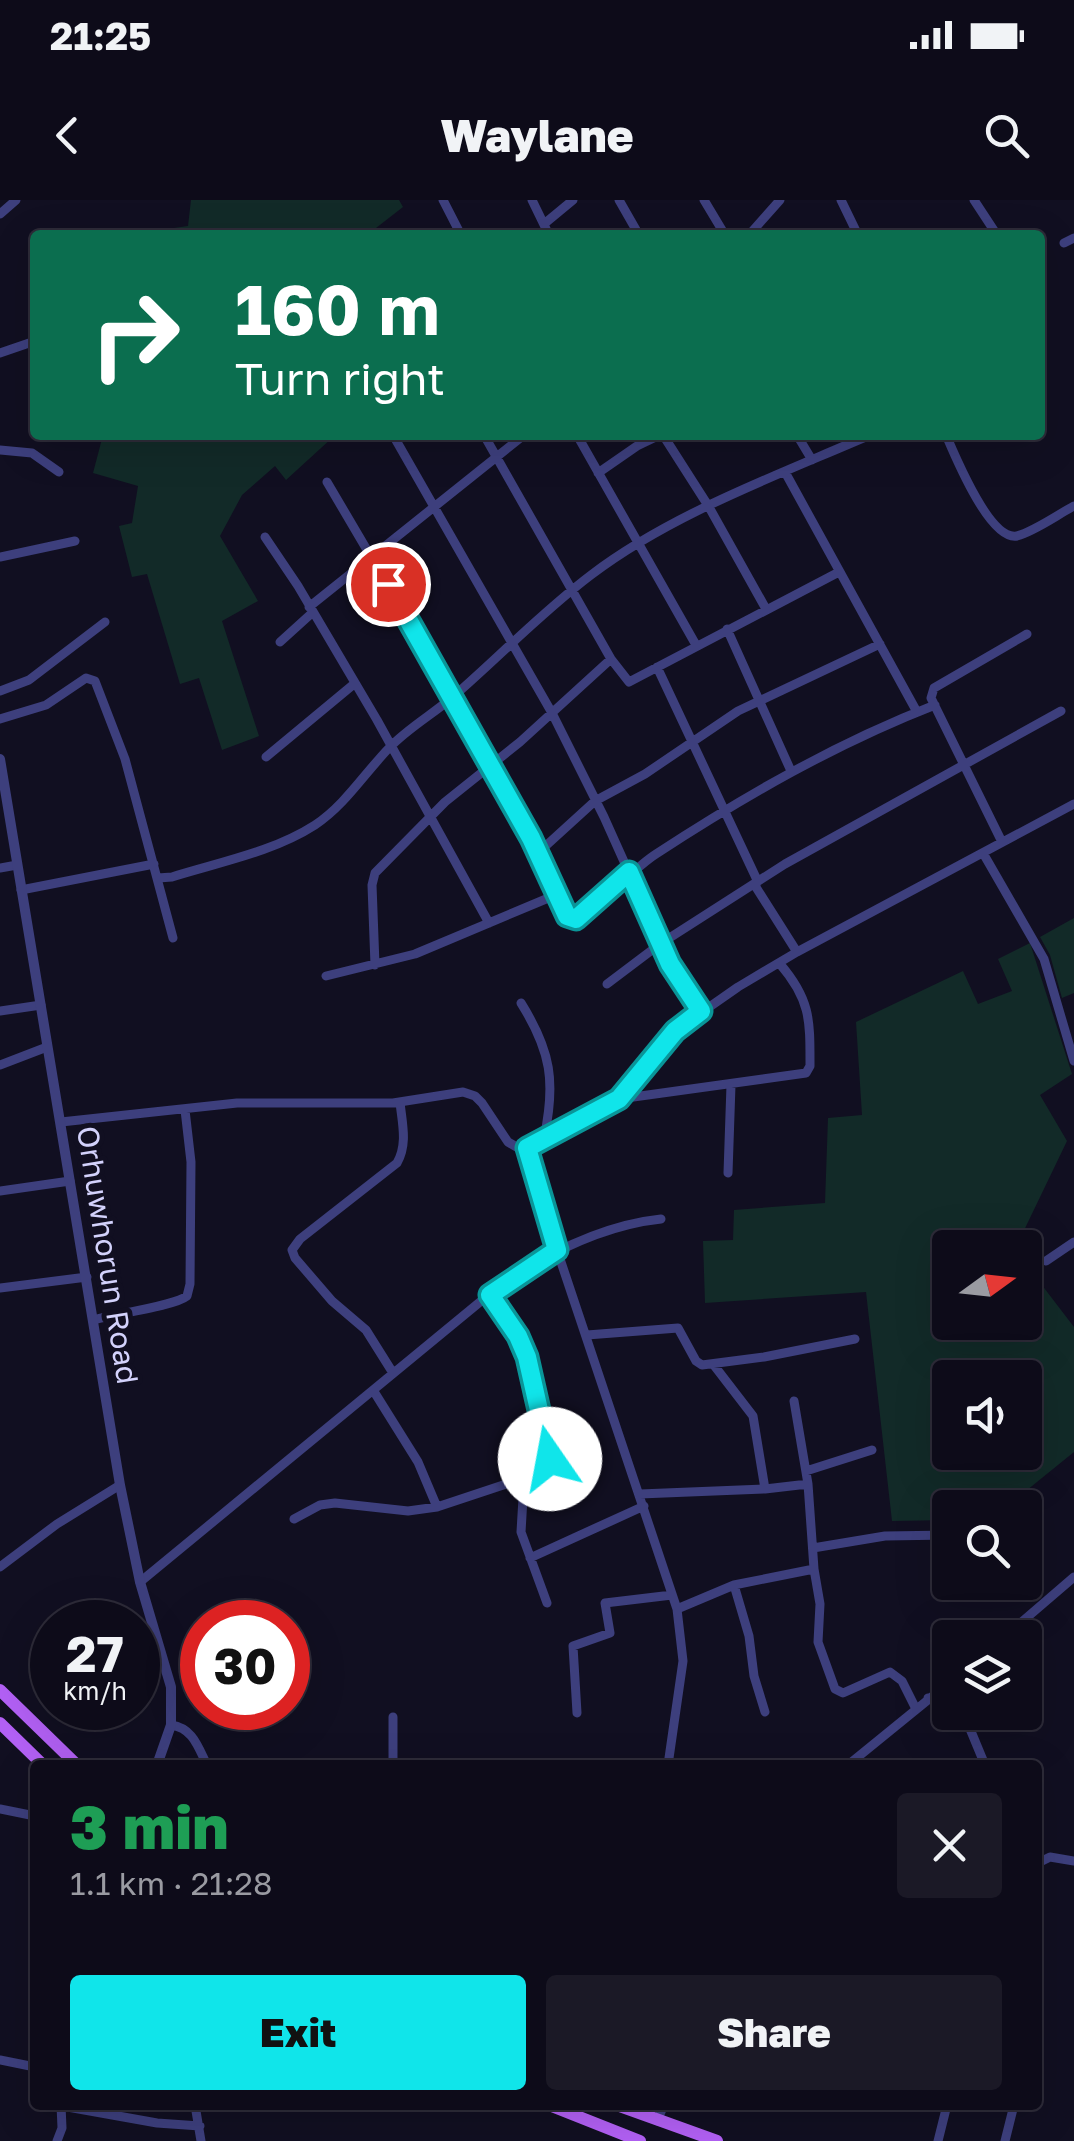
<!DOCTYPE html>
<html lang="en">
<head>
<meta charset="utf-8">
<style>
	:root { --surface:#0d0b19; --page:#1b1926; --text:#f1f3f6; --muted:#9a9ba2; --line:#2d2b38; --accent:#10e5ea }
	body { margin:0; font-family:"Golos Text",sans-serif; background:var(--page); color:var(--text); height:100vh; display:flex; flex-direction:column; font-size:38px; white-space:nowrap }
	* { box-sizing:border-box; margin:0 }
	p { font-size:32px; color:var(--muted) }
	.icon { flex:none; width:55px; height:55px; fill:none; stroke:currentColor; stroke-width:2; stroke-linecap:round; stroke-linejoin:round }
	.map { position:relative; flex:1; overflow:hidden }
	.panel { position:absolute; left:30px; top:1560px; width:1012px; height:350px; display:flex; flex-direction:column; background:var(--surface); border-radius:10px; box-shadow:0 10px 40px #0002,0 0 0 2px var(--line) }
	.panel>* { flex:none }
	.hud { position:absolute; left:30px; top:30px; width:1015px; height:210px; border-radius:10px; box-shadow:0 10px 40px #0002,0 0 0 2px var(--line); background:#0b6e4f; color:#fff; overflow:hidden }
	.needle { width:65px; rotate:75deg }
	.buttons { position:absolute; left:932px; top:1030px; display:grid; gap:20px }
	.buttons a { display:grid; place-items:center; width:110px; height:110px; border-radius:10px; background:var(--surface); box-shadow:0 10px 40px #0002,0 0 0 2px var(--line); font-size:50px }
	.speed { position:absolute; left:30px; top:1400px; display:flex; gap:20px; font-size:50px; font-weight:700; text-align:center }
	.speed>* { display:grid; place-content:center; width:130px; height:130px; border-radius:50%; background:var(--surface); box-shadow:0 10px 40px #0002,0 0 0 2px var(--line); line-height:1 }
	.speed small { font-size:25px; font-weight:400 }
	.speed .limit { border:15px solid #d22; background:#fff; color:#111 }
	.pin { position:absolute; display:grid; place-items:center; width:85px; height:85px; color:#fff; margin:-42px; border:5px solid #fff; border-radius:50%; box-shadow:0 2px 10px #0007 }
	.me { position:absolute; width:110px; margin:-55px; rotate:348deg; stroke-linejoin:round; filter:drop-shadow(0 0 8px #0008) }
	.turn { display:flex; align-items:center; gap:35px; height:210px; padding:0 40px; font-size:45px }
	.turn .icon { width:130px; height:130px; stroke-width:2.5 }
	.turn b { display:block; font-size:70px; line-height:85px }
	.round { display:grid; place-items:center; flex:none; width:105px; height:105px; border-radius:10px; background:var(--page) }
	.overview { display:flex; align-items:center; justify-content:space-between; height:170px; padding:0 40px }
	h1 { font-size:60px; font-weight:800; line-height:75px; color:#1e9e55 }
	.primary-button { display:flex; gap:20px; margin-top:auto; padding:20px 40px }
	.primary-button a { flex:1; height:115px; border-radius:10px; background:var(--accent); color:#111; font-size:40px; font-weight:800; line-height:115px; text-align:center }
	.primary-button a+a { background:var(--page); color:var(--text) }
	.status { display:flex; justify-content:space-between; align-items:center; height:70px; padding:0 50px; background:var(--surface); direction:ltr }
	.status svg { height:28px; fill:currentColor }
	header { display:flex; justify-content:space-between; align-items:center; height:130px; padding:0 40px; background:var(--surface); font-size:45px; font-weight:800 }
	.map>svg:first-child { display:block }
	.green { fill:#122a28; fill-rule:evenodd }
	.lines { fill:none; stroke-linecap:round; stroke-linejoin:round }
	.minor { stroke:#3d3f7d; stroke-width:9 }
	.tertiary { stroke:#3d3f7d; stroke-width:10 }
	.primary { stroke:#b260f4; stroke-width:12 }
	.route-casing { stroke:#0a9598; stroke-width:25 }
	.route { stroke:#10e5ea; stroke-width:18 }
	.labels { text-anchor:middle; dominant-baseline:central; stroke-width:10; stroke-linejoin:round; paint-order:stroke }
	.street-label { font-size:30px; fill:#d3d2fc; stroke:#110f21 }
</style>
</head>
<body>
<div class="status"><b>21:25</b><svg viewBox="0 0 49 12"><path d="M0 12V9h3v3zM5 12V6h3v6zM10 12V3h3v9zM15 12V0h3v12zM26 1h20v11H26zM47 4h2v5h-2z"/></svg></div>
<header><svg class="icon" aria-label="back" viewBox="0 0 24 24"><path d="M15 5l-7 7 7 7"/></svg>Waylane<svg class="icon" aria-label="search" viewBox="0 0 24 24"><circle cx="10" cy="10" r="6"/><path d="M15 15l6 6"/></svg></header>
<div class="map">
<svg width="1074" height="1941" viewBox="0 0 1074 1941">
	<rect width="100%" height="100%" fill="#110f21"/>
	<path class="green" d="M 191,0 L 399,0 L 403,7 L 367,35 L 265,35 L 263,32 L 259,35 L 145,35 L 146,32 L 188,26 Z
		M 103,235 L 329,235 L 332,238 L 286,280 L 275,266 L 242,295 L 220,336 L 258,401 L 222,421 L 259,536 L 222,550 L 199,478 L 180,484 L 147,374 L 132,377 L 119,326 L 132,323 L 138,286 L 93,273 Z
		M 1074,718 L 1074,793 L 1062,798 L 1050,755 L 1040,737 Z
		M 1030,743 L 1072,874 L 1040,895 L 1067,941 L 1016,1047 L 950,1048 L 950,1122 L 1025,1122 L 1025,1063 L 1074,1127 L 1074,1252 L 1006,1307 L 950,1308 L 950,1320 L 892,1321 L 866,1092 L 705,1103 L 703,1041 L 733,1040 L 734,1010 L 825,1003 L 828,918 L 862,915 L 856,822 L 963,771 L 978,804 L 1012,791 L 998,759 ZM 950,1178 L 1025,1178 L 1025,1252 L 950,1252 Z"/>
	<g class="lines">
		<path class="minor" d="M 443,0 L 461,35
			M 532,0 L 549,35
			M 619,0 L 639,35
			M 704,0 L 725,35
			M 841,0 L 856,31
			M 974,0 L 995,32
			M 0,14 L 16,0
			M 544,24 L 573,0
			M 749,35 L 780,0
			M 1064,43 L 1074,38
			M 0,153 L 35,141
			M 393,235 L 552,513 L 604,617 L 670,764 L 701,811
			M 484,235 L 611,459 L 629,482 L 839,372
			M 577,235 L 696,445
			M 663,235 L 709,307 L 766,409
			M 797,235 L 812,260
			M 946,235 C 955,256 990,341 1017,336 C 1035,331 1057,315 1074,306
			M 0,250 L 32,253 L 59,272
			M 785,272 L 917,512
			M 598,273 L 637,246 L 660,235
			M 327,282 L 453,496 L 539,652 L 571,720 C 600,709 628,672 656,654 C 745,596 835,544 935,505
			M 265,337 L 298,386 L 377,520 L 489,723
			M 0,357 L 75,341
			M 309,407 L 524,235
			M 727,429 L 791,571
			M 280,442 L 312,413
			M 657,467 L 758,682
			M 0,491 L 29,480 L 105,422
			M 0,519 L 46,505 L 86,478 L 95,481 L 125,559 L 173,738
			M 266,557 L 354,484
			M 1002,642 L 931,498 L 934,488 L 1027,434
			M 539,652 L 595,601 L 645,574 L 738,511 L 880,444
			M 983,653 L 1044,759 L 1074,861
			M 0,668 L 17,665
			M 158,678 L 172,677 C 220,662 273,652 315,625 C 345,605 364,574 389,548 C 408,528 433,514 454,496 C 500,456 542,412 591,375 C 671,314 778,275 870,235
			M 754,684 L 797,752
			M 21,690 L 154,664
			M 375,765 L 372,685 L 375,673 L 445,602 L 520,542 L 611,459
			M 326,776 L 415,754 L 558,694
			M 607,784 L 660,744 L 785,664 L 1061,511
			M 521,803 C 551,851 556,882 544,938
			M 0,811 L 41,805
			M 0,865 L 47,847
			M 619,899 L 806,873 L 810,866 C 810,821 811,800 780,764
			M 61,922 L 237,903 L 393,903 L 463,892 L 475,896 L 482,903 L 508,942 L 520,949 L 527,948 L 619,899 L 675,831 L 738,787 L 797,752 L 1074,604
			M 527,948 L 557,1050 L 677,1409 L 683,1461 L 668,1565
			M 728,973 L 731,885
			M 0,991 L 70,981
			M 1046,1061 L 1074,1042
			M 0,1088 L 87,1077
			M 93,1120 C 114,1114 175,1106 187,1096 L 190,1084 L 191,962 L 185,910
			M 587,1135 L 678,1128 L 696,1161 L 702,1165 L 764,1157 L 855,1139
			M 713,1164 L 753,1216 L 765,1289
			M 393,1173 L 366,1130 L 332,1101 L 295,1058 L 292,1050 L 300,1039 L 397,963 C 408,944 402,923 400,902
			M 373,1190 L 418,1262 L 437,1307
			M 794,1201 L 808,1284 L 814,1369
			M 806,1271 L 872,1250
			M 519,1281 L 523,1298 L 521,1332 L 547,1403
			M 640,1294 L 765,1289 L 808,1284
			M 294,1319 L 320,1305 L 335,1303 L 408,1311 L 437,1307 L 551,1269 L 527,1157 L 518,1136 L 490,1095
			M 813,1348 L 885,1336 L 950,1335
			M 530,1358 L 644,1306
			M 0,1367 L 57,1324 L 120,1285
			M 140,1382 L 503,1083 C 550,1052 604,1025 661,1019
			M 734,1385 L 749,1436 L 754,1476 L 765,1512
			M 677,1409 L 734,1385 L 814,1369 L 820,1404 L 818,1442 L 835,1489 L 843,1493 L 890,1472 L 902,1481 L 916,1509
			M 1003,1438 L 1074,1377
			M 928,1498 L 950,1500
			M 963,1512 L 985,1565
			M 577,1513 L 573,1446 L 610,1433 L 605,1403 L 672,1395
			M 171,1525 C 193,1528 198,1547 207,1565
			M 393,1565 L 393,1517
			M 848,1565 L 950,1482
			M 0,1609 L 35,1616
			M 1038,1663 L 1050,1657 L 1074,1661
			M 0,1860 L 35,1867
			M 195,1905 L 201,1941
			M 62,1906 L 157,1923 L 200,1926
			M 657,1921 L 664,1905
			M 57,1941 L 62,1928 L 61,1905
			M 938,1941 L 947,1905
			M 1005,1941 L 1014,1905"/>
		<path class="tertiary" d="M 0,559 L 120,1285 L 140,1382 L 171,1487 L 171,1525 L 157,1565"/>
		<path class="primary" d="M 0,1490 L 77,1565
			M 0,1523 L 43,1565
			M 549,1905 L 640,1941
			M 617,1905 L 717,1941"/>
	</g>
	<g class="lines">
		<defs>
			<path id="route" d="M 388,384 L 531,638 L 567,716 L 576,719 L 629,672 L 670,764 L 701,811 L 675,831 L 619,899 L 527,948 L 557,1050 L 490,1095 L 518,1136 L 527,1157 L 550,1259"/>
		</defs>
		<use href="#route" class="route-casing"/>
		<use href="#route" class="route"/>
	</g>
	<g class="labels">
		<g class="street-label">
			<text transform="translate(108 1055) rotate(81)">Orhuwhorun Road</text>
		</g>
	</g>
</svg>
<div class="buttons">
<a><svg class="needle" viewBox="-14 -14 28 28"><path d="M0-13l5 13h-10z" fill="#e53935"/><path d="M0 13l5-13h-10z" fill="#9a9ba2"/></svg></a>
<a><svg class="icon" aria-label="sound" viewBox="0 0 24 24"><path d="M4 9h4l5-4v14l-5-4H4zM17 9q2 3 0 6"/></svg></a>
<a><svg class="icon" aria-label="search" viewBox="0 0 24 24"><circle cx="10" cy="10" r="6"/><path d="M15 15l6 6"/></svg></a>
<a><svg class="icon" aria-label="layers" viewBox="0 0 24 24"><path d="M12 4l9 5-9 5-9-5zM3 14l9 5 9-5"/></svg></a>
</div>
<div class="speed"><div>27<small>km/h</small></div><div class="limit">30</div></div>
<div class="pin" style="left:388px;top:384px;background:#d93025"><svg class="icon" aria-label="arrive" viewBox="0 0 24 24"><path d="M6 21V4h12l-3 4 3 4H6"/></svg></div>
<svg class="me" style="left:550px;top:1259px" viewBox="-20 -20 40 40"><circle r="19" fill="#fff"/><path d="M0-13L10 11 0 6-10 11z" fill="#10e5ea"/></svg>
<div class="hud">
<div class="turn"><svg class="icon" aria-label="right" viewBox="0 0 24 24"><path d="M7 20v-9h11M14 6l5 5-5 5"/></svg><div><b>160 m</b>Turn right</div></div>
</div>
<section class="panel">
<div class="overview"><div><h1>3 min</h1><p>1.1 km · 21:28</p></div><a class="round"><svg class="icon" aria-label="close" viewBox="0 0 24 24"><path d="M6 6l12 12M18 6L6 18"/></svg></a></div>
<div class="primary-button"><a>Exit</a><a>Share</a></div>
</section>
</div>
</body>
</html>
